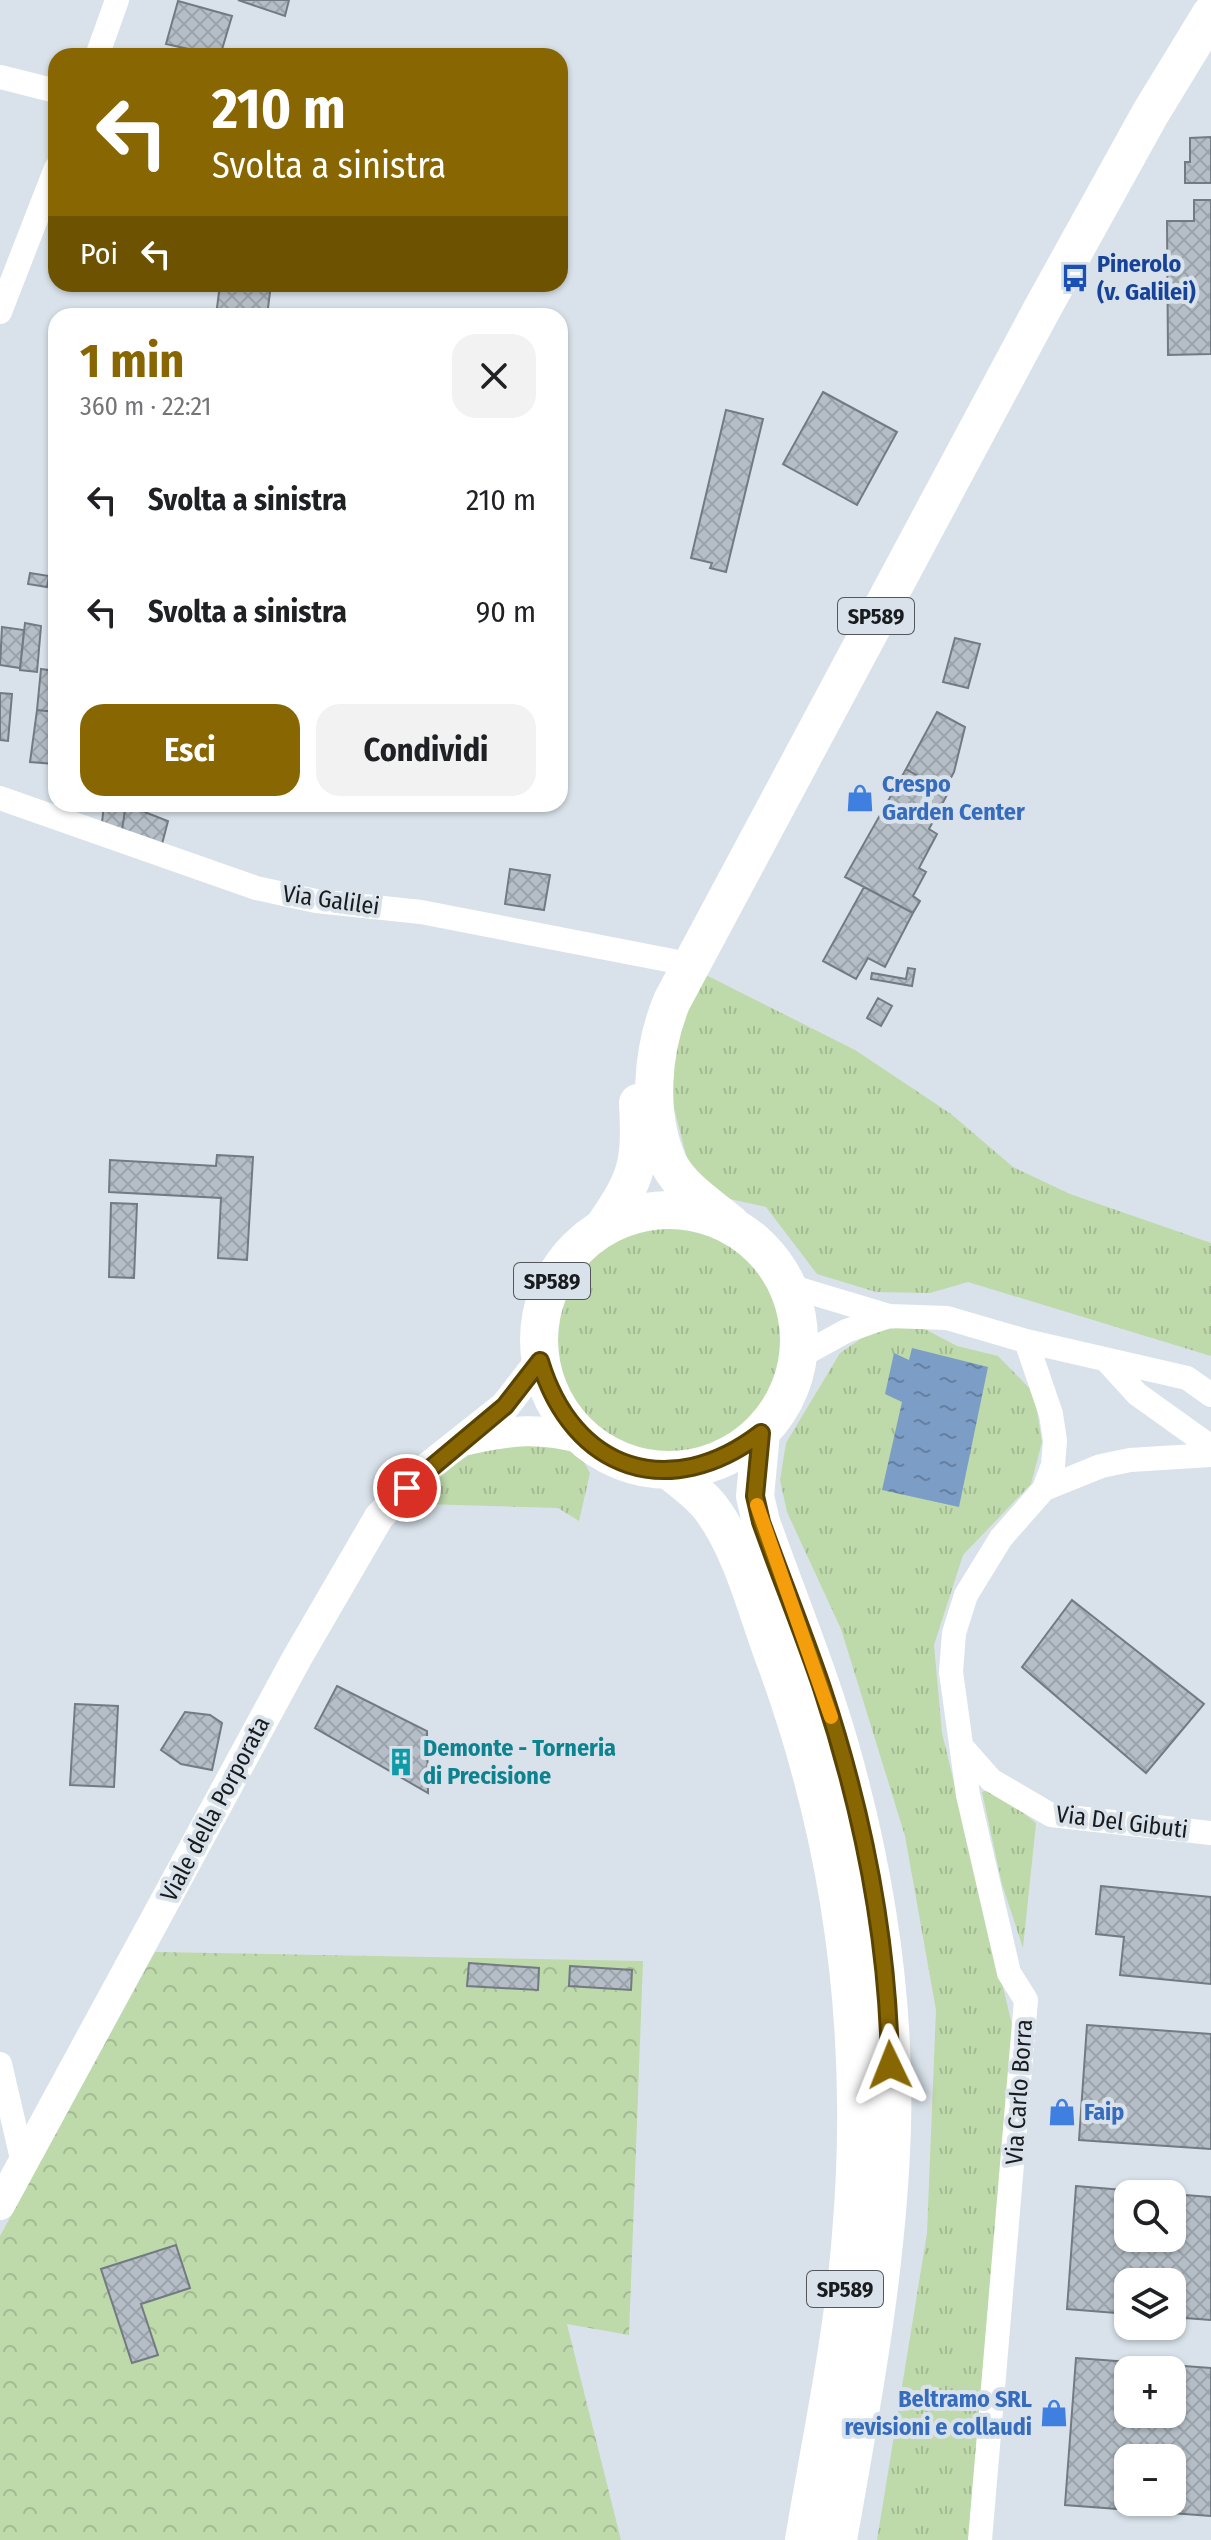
<!DOCTYPE html>
<html lang="it">
<head>
<meta charset="utf-8">
<style>
	:root { --surface:#fff; --page:#f2f2f2; --text:#202124; --muted:#757577; --accent:#886702 }
	body { margin:0; font-family:"Fira Sans Condensed",sans-serif; background:var(--page); color:var(--text); height:100vh; display:flex; flex-direction:column; font-size:30px; white-space:nowrap }
	* { box-sizing:border-box; margin:0 }
	p { font-size:26px; color:var(--muted) }
	.icon { flex:none; width:44px; height:44px; fill:none; stroke:currentColor; stroke-width:2; stroke-linecap:round; stroke-linejoin:round }
	.map { position:relative; flex:1; overflow:hidden }
	.drawer { position:absolute; left:48px; top:308px; width:520px; height:504px; display:flex; flex-direction:column; background:var(--surface); border-radius:24px; box-shadow:0 2px 6px #0004 }
	.drawer>* { flex:none }
	.guide { position:absolute; left:48px; top:48px; width:520px; height:244px; border-radius:24px; box-shadow:0 2px 6px #0004; background:#886702; color:#fff; overflow:hidden }
	.controls { position:absolute; left:1114px; top:2180px; display:grid; gap:16px }
	.controls a { display:grid; place-items:center; width:72px; height:72px; border-radius:16px; background:var(--surface); box-shadow:0 2px 6px #0004; font-size:40px }
	.pin { position:absolute; display:grid; place-items:center; width:68px; height:68px; color:#fff; margin:-34px; border:4px solid #fff; border-radius:50%; box-shadow:0 2px 8px #0007 }
	.me { position:absolute; width:88px; margin:-44px; rotate:358deg; stroke-linejoin:round; filter:drop-shadow(0 0 6px #0008) }
	.turn { display:flex; align-items:center; gap:28px; height:168px; padding:0 32px; font-size:36px }
	.turn .icon { width:104px; height:104px; stroke-width:2.5 }
	.turn b { display:block; font-size:56px; line-height:68px }
	.then { display:flex; align-items:center; height:76px; padding:0 32px; background:#0003; gap:16px; font-size:30px }
	.round { display:grid; place-items:center; flex:none; width:84px; height:84px; border-radius:24px; background:var(--page) }
	.overview { display:flex; align-items:center; justify-content:space-between; height:136px; padding:0 32px }
	h1 { font-size:48px; font-weight:700; line-height:60px; color:var(--accent) }
	.primary-button { display:flex; gap:16px; margin-top:auto; padding:16px 32px }
	.primary-button a { flex:1; height:92px; border-radius:24px; background:var(--accent); color:#fff; font-size:32px; font-weight:700; line-height:92px; text-align:center }
	.primary-button a+a { background:var(--page); color:var(--text) }
	ul { padding:0; list-style:none }
	li { display:flex; align-items:center; gap:24px; height:112px; padding:0 32px }
	li div { flex:1 }
	li b { display:block; font-size:30px }
	li em { font-style:normal }
	.map>svg:first-child { display:block }
	.grass { fill:url(#grass-tufts) }
	.park { fill:url(#park-crowns) }
	.water { fill:url(#water-ripples) }
	.building { fill:url(#building-cross-hatch); stroke:#727a82; stroke-width:2; fill-rule:evenodd }
	.lines { fill:none; stroke-linecap:round; stroke-linejoin:round }
	.minor { stroke:#fff; stroke-width:24 }
	.tertiary { stroke:#fff; stroke-width:30 }
	.primary { stroke:#fff; stroke-width:38 }
	.route-casing { stroke:#584301; stroke-width:20 }
	.route { stroke:#886702; stroke-width:14 }
	.slow { stroke:#f59e0b; stroke-width:14 }
	.labels { text-anchor:middle; dominant-baseline:central; stroke-width:8; stroke-linejoin:round; paint-order:stroke }
	.shield { fill:#d9e2ea; stroke:#53575c; stroke-width:2 }
	.shield-label { font-size:22px; font-weight:bold; fill:#191c1f }
	.transit-label { font-size:24px; font-weight:bold; fill:#164399; stroke:#d9e2ea; text-anchor:start }
	.shop-label { font-size:24px; font-weight:bold; fill:#366cbe; stroke:#d9e2ea; text-anchor:start }
	.street-label { font-size:24px; fill:#191c1f; stroke:#d9e2ea }
	.culture-label { font-size:24px; font-weight:bold; fill:#0d838f; stroke:#d9e2ea; text-anchor:start }
</style>
</head>
<body>
<div class="map">
<svg width="1211" height="2540" viewBox="0 0 1211 2540">
	<defs>
		<pattern id="grass-tufts" width="24" height="20" patternUnits="userSpaceOnUse" patternTransform="scale(2)"><rect width="24" height="20" fill="#bed9aa"/><path d="M3 7l-1-3M5 7V3M7 7l1-3M15 17l-1-3M17 17v-4M19 17l1-3" fill="none" stroke="#a3ba92"/></pattern>
		<pattern id="park-crowns" width="20" height="18" patternUnits="userSpaceOnUse" patternTransform="scale(2)"><rect width="20" height="18" fill="#bed9aa"/><path d="M2 6a3 3 0 1 1 6 0M12 15a3 3 0 1 1 6 0" fill="none" stroke="#a3ba92"/></pattern>
		<pattern id="water-ripples" width="26" height="14" patternUnits="userSpaceOnUse" patternTransform="scale(2)"><rect width="26" height="14" fill="#7c9dc6"/><path d="M2 4q2-2 4 0t4 0M15 11q2-2 4 0t4 0" fill="none" stroke="#657fa0"/></pattern>
		<pattern id="building-cross-hatch" width="8" height="8" patternUnits="userSpaceOnUse" patternTransform="scale(2)"><rect width="8" height="8" fill="#b5bec6"/><path d="M0 0l8 8M0 8l8-8" fill="none" stroke="#9ba3aa"/></pattern>
	</defs>
	<rect width="100%" height="100%" fill="#d9e2ea"/>
	<path class="grass" d="M 696,970 L 855,1050 L 951,1114 L 1013,1167 L 1070,1194 L 1211,1243 L 1211,1356 L 968,1282 L 930,1293 L 876,1292 L 817,1274 L 766,1207 L 730,1199 L 689,1167 L 669,1088 L 675,1013 Z
		M558 1340a113 113 0 1 1 226 0a113 113 0 1 1-226 0Z
		M 917,1325 L 957,1346 L 998,1356 L 1034,1393 L 1042,1442 L 1031,1484 L 963,1555 L 934,1645 L 942,1733 L 1014,2033 L 971,2540 L 877,2540 L 927,2233 L 936,2010 L 905,1836 L 841,1629 L 787,1512 L 780,1480 L 786,1443 L 840,1353 L 871,1332 Z
		M 490,1442 L 576,1447 L 590,1473 L 579,1521 L 558,1508 L 423,1504 L 435,1477 Z
		M 993,1789 L 1036,1823 L 1023,1948 L 1002,1884 L 982,1792 Z"/>
	<path class="park" d="M 155,1952 L 643,1961 L 629,2335 L 567,2324 L 621,2540 L 0,2540 L 0,2236 Z"/>
	<path class="water" d="M 912,1348 L 988,1367 L 959,1507 L 882,1490 L 902,1402 L 885,1394 L 894,1353 L 909,1360 Z"/>
	<path class="building" d="M 238,0 L 289,0 L 285,16 Z
		M 178,1 L 232,16 L 220,56 L 166,44 Z
		M 1211,137 L 1211,183 L 1185,183 L 1185,162 L 1190,162 L 1190,138 Z
		M 1194,200 L 1211,200 L 1211,354 L 1168,355 L 1167,221 L 1194,221 Z
		M 220,284 L 271,284 L 267,316 L 216,316 Z
		M 823,392 L 897,432 L 857,505 L 783,464 Z
		M 726,410 L 763,419 L 726,572 L 710,568 L 712,563 L 691,558 Z
		M 30,573 L 49,576 L 47,587 L 28,584 Z
		M 25,623 L 41,626 L 37,672 L 20,670 Z
		M 2,627 L 24,630 L 20,668 L 0,665 Z
		M 955,638 L 980,644 L 968,688 L 943,682 Z
		M 41,669 L 56,671 L 56,712 L 37,710 Z
		M 0,693 L 12,694 L 8,741 L 0,740 Z
		M 37,710 L 56,712 L 54,764 L 30,762 Z
		M 937,712 L 965,727 L 954,772 L 944,791 L 906,769 Z
		M 906,769 L 948,793 L 929,829 L 937,834 L 919,868 L 926,872 L 913,896 L 920,901 L 913,913 L 845,877 Z
		M 104,804 L 126,804 L 122,830 L 102,823 Z
		M 126,804 L 143,804 L 142,811 L 168,821 L 162,844 L 122,830 Z
		M 510,869 L 550,875 L 544,910 L 505,904 Z
		M 864,887 L 913,913 L 885,967 L 868,958 L 856,979 L 823,961 Z
		M 908,968 L 915,969 L 912,986 L 871,979 L 872,973 L 906,979 Z
		M 878,998 L 892,1006 L 881,1026 L 867,1018 Z
		M 217,1155 L 253,1157 L 247,1260 L 218,1258 L 221,1198 L 109,1192 L 110,1160 L 216,1166 Z
		M 111,1203 L 137,1204 L 134,1278 L 109,1277 Z
		M 1072,1600 L 1204,1704 L 1146,1773 L 1022,1667 Z
		M 337,1686 L 427,1731 L 428,1793 L 315,1728 Z
		M 75,1704 L 118,1706 L 114,1787 L 70,1785 Z
		M 185,1712 L 210,1715 L 222,1723 L 212,1770 L 181,1764 L 161,1750 Z
		M 1101,1886 L 1211,1897 L 1211,1984 L 1120,1975 L 1124,1937 L 1096,1934 Z
		M 469,1963 L 539,1968 L 538,1990 L 467,1986 Z
		M 570,1966 L 632,1970 L 631,1990 L 569,1986 Z
		M 1087,2025 L 1211,2034 L 1211,2149 L 1079,2140 Z
		M 1076,2186 L 1171,2194 L 1128,2194 L 1128,2238 L 1172,2238 L 1172,2194 L 1211,2197 L 1211,2320 L 1172,2317 L 1172,2282 L 1128,2282 L 1128,2314 L 1067,2309 Z
		M 176,2245 L 190,2288 L 141,2304 L 158,2355 L 132,2363 L 101,2269 Z
		M 1076,2358 L 1211,2368 L 1211,2516 L 1065,2505 ZM 1128,2370 L 1172,2370 L 1172,2414 L 1128,2414 ZM 1128,2458 L 1172,2458 L 1172,2502 L 1128,2502 Z"/>
	<g class="lines">
		<path class="minor" d="M 97,56 L 117,0
			M 0,77 L 56,91
			M 0,312 L 56,168
			M 0,798 L 256,888 L 316,901 L 421,912 L 673,961
			M 789,1286 L 889,1316 L 947,1318 L 1026,1341 L 1187,1378 L 1211,1395
			M 799,1357 L 846,1331 L 889,1316
			M 1106,1360 L 1137,1394 L 1211,1447
			M 1044,1489 L 1101,1466 L 1130,1460 L 1211,1455
			M 961,1746 L 991,1780 L 1051,1815 L 1211,1833
			M 0,2064 L 23,2163
			M 980,2540 L 1026,2000 L 1009,1973 L 968,1795 L 951,1672 L 954,1633 L 966,1595 L 1001,1538 L 1044,1489 L 1053,1465 L 1055,1441 L 1051,1414 L 1026,1341"/>
		<path class="tertiary" d="M 467,1440 C 513,1430 538,1427 584,1439
			M 0,2205 L 297,1658 L 379,1517 L 423,1471 L 505,1406 L 540,1361"/>
		<path class="primary" d="M539 1340a130 130 0 1 1 260 0a130 130 0 1 1-260 0Z
			M 731,1224 C 711,1207 681,1188 669,1164 C 646,1115 652,1049 672,1001 L 1041,311 L 1150,114 L 1211,14
			M 604,1226 C 638,1177 641,1163 638,1103
			M 761,1433 L 755,1496 L 761,1522 C 790,1604 824,1684 846,1768 C 877,1883 895,2007 892,2127 C 888,2266 862,2403 838,2540
			M 670,1471 C 683,1482 699,1493 710,1507 C 742,1549 756,1609 774,1657 C 843,1843 868,2037 851,2235 C 843,2337 821,2439 804,2540"/>
	</g>
	<g class="lines">
		<defs>
			<path id="route" d="M 407,1488 L 505,1406 L 540,1361 C 573,1471 670,1503 761,1433 L 755,1496 L 761,1522 C 781,1578 803,1632 822,1688 C 862,1809 888,1938 890,2065"/>
		</defs>
		<use href="#route" class="route-casing"/>
		<use href="#route" class="route"/>
		<path class="slow" d="M 757,1505 L 831,1717"/>
	</g>
	<defs>
		<symbol id="bus-bare" viewBox="-9 -9 18 18"><path d="M-5-6H5V4H4V6H2V4H-2V6H-4V4H-5ZM-3.5-4V0h7V-4ZM-3.5 1.2v1.5H-2V1.2ZM2 1.2v1.5H3.5V1.2Z" fill="#1a4fb4" stroke="#d9e2ea" stroke-width="2.5" paint-order="stroke"/></symbol>
		<symbol id="shop-bare" viewBox="-9 -9 18 18"><path d="M-5-2.5h2.3a2.7 3.5 0 0 1 5.4 0H5L5.5 6h-11ZM-1.5-2.5h3a1.5 2.3 0 0 0-3 0Z" fill="#3f7fe0" stroke="#d9e2ea" stroke-width="2.5" paint-order="stroke"/></symbol>
		<symbol id="building-bare" viewBox="-9 -9 18 18"><path d="M-4-6H4V6H1V3H-1V6H-4ZM-2.5-4.3h1.7v1.8h-1.7ZM.8-4.3h1.7v1.8H.8ZM-2.5-1h1.7V.8h-1.7ZM.8-1h1.7V.8H.8Z" fill="#0f9aa8" stroke="#d9e2ea" stroke-width="2.5" paint-order="stroke"/></symbol>
	</defs>
	<g fill-rule="evenodd">
		<use href="#bus-bare" x="1055" y="258" width="40" height="40"/>
		<use href="#shop-bare" x="840" y="778" width="40" height="40"/>
		<use href="#building-bare" x="381" y="1742" width="40" height="40"/>
		<use href="#shop-bare" x="1042" y="2092" width="40" height="40"/>
		<use href="#shop-bare" x="1034" y="2393" width="40" height="40"/>
	</g>
	<g class="labels">
		<g class="shield">
			<rect x="838" y="598" width="76" height="36" rx="6"/>
			<rect x="514" y="1263" width="76" height="36" rx="6"/>
			<rect x="807" y="2271" width="76" height="36" rx="6"/>
		</g>
		<g class="shield-label">
			<text x="876" y="616">SP589</text>
			<text x="552" y="1281">SP589</text>
			<text x="845" y="2289">SP589</text>
		</g>
		<g class="transit-label">
			<text x="1097" y="264">Pinerolo<tspan x="1097" dy="28">(v. Galilei)</tspan></text>
		</g>
		<g class="shop-label">
			<text x="882" y="784">Crespo<tspan x="882" dy="28">Garden Center</tspan></text>
			<text x="1084" y="2112">Faip</text>
			<text x="1032" y="2399" text-anchor="end">Beltramo SRL<tspan x="1032" dy="28">revisioni e collaudi</tspan></text>
		</g>
		<g class="street-label">
			<text transform="translate(331 900) rotate(8)">Via Galilei</text>
			<text transform="translate(215 1809) rotate(-62)">Viale della Porporata</text>
			<text transform="translate(1122 1822) rotate(7)">Via Del Gibuti</text>
			<text transform="translate(1019 2092) rotate(-86)">Via Carlo Borra</text>
		</g>
		<g class="culture-label">
			<text x="423" y="1748">Demonte - Torneria<tspan x="423" dy="28">di Precisione</tspan></text>
		</g>
	</g>
</svg>
<div class="controls">
<a><svg class="icon" aria-label="search" viewBox="0 0 24 24"><circle cx="10" cy="10" r="6"/><path d="M15 15l6 6"/></svg></a>
<a><svg class="icon" aria-label="layers" viewBox="0 0 24 24"><path d="M12 4l9 5-9 5-9-5zM3 14l9 5 9-5"/></svg></a>
<a>+</a>
<a>−</a>
</div>
<div class="pin" style="left:407px;top:1488px;background:#d93025"><svg class="icon" aria-label="arrive" viewBox="0 0 24 24"><path d="M6 21V4h12l-3 4 3 4H6"/></svg></div>
<svg class="me" style="left:890px;top:2065px" viewBox="-20 -20 40 40"><path d="M0-17L14 15 0 8-14 15z" fill="#886702" stroke="#fff" stroke-width="4"/></svg>
<div class="guide">
<div class="turn"><svg class="icon" aria-label="left" viewBox="0 0 24 24"><path d="M17 20v-9H6M10 6l-5 5 5 5"/></svg><div><b>210 m</b>Svolta a sinistra</div></div>
<div class="then">Poi<svg class="icon" aria-label="left" viewBox="0 0 24 24"><path d="M17 20v-9H6M10 6l-5 5 5 5"/></svg></div>
</div>
<section class="drawer">
<div class="overview"><div><h1>1 min</h1><p>360 m · 22:21</p></div><a class="round"><svg class="icon" aria-label="close" viewBox="0 0 24 24"><path d="M6 6l12 12M18 6L6 18"/></svg></a></div>
<ul>
<li><svg class="icon" aria-label="left" viewBox="0 0 24 24"><path d="M17 20v-9H6M10 6l-5 5 5 5"/></svg><div><b>Svolta a sinistra</b></div><em>210 m</em></li>
<li><svg class="icon" aria-label="left" viewBox="0 0 24 24"><path d="M17 20v-9H6M10 6l-5 5 5 5"/></svg><div><b>Svolta a sinistra</b></div><em>90 m</em></li>
</ul>
<div class="primary-button"><a>Esci</a><a>Condividi</a></div>
</section>
</div>
</body>
</html>
